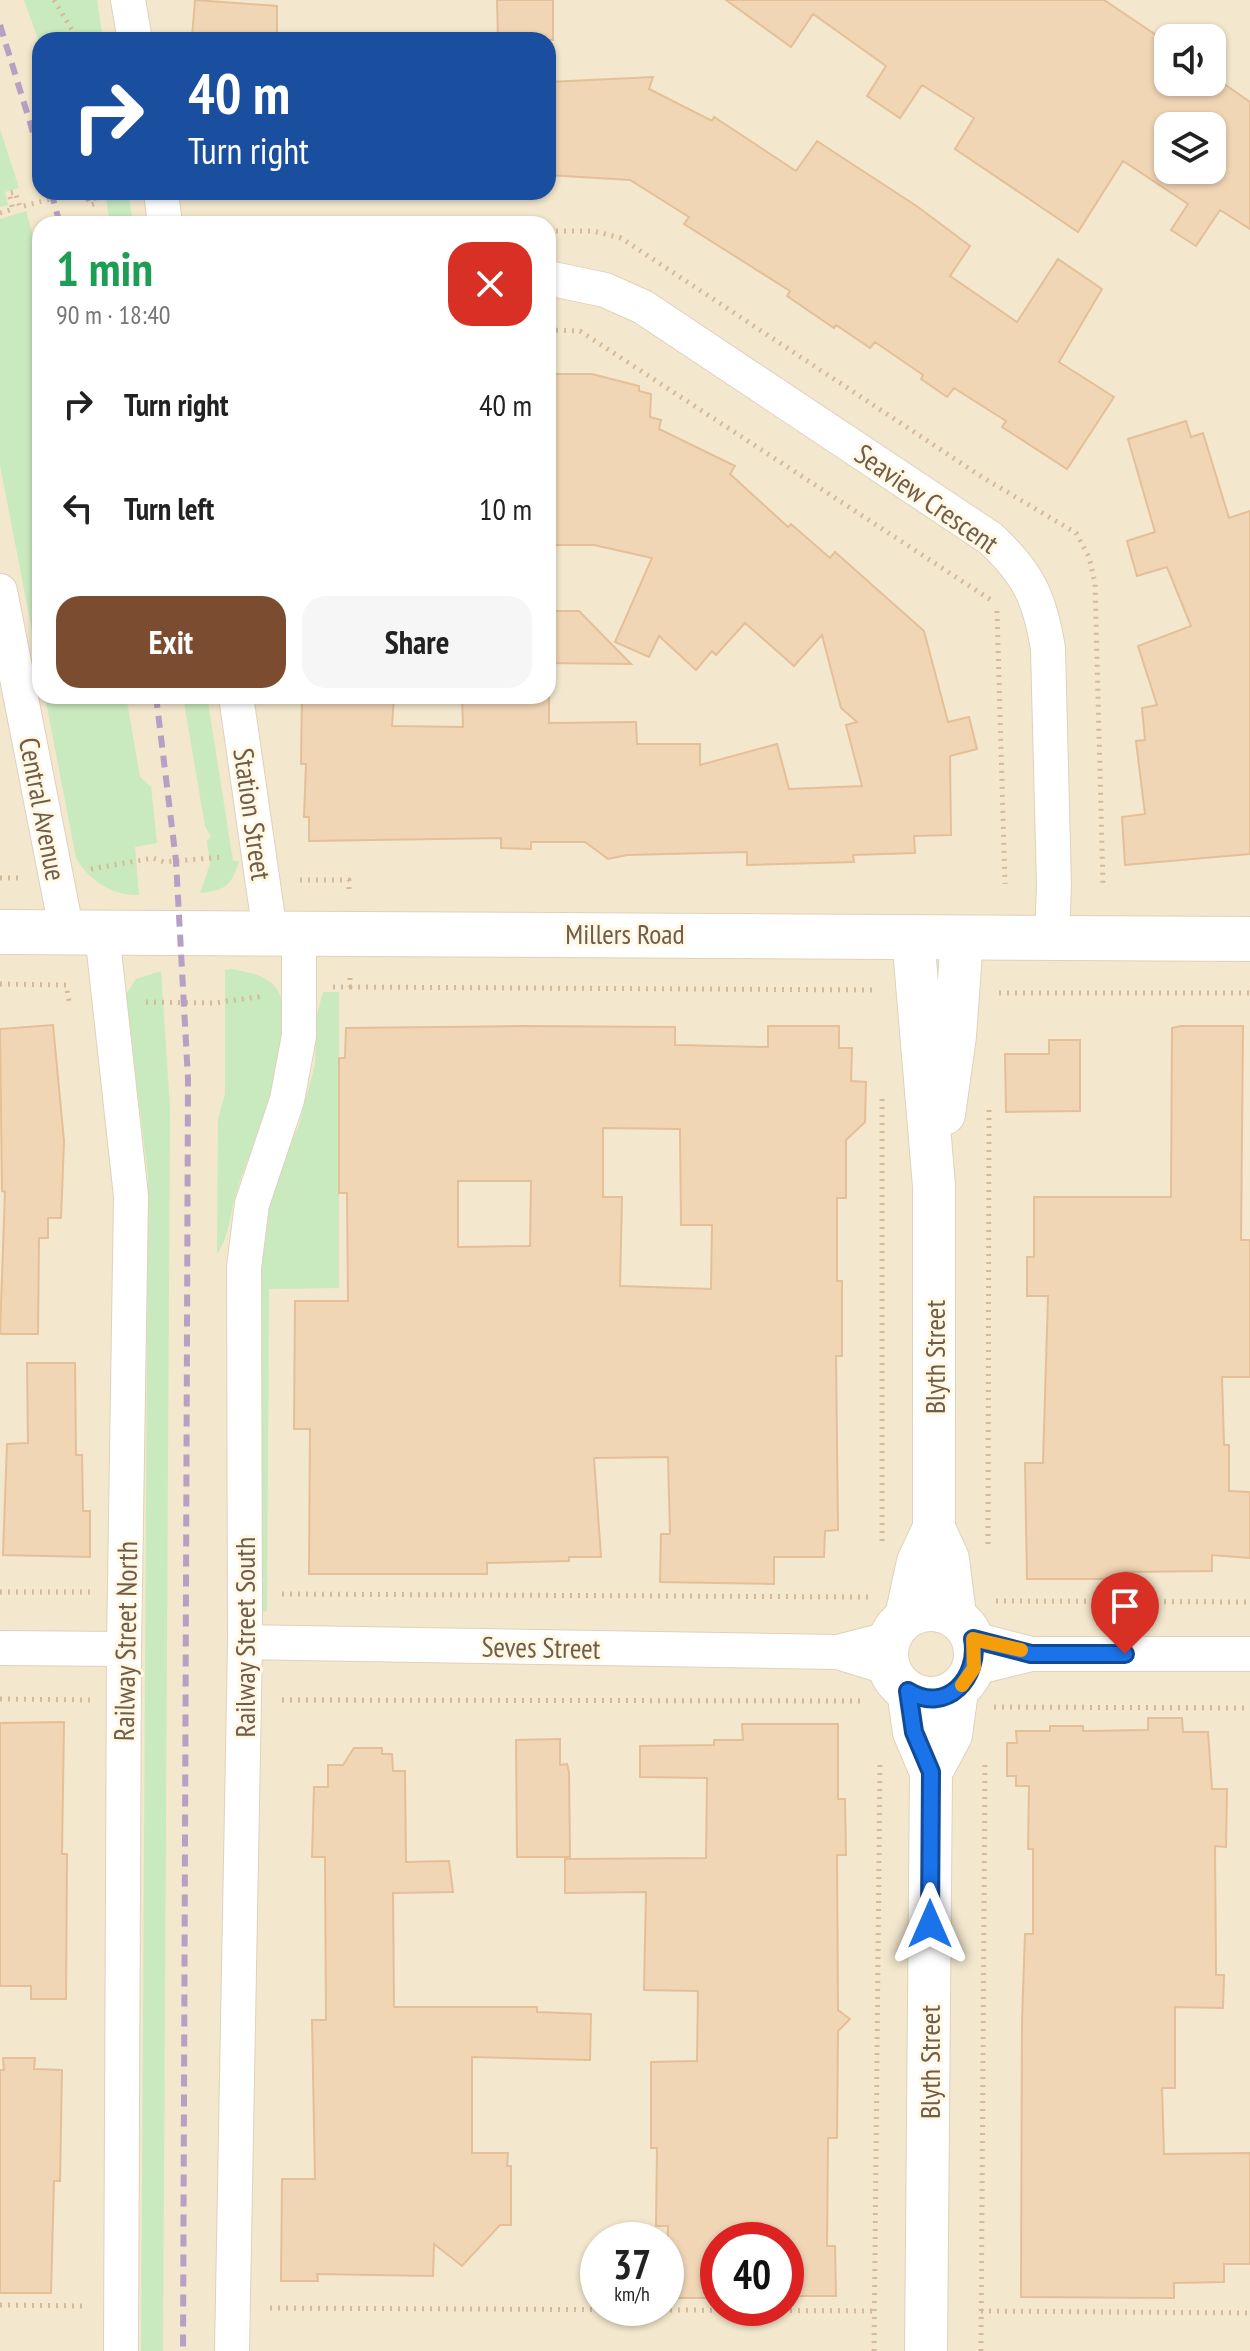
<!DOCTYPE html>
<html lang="en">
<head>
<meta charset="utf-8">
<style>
	:root { --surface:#fff; --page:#f6f6f6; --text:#222; --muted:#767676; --accent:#7b4c30 }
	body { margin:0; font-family:"PT Sans Narrow",sans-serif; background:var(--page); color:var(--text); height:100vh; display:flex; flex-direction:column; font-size:30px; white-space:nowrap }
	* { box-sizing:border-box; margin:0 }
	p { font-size:26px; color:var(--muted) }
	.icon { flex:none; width:44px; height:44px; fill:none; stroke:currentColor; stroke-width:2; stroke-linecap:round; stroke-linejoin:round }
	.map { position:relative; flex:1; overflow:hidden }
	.drawer { position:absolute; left:32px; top:216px; width:524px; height:488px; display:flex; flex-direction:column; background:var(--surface); border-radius:24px; box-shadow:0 2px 6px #0004 }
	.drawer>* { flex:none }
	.guide { position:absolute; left:32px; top:32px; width:524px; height:168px; border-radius:24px; box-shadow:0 2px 6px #0004; background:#1a4fa0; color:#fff; overflow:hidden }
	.tools { position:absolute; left:1154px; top:24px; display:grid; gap:16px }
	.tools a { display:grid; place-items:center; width:72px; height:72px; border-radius:16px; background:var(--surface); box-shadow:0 2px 6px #0004; font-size:40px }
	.speed { position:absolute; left:580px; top:2222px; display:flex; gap:16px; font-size:40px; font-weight:700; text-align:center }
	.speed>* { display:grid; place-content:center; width:104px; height:104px; border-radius:50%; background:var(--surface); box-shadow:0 2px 6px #0004; line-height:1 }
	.speed small { font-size:20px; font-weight:400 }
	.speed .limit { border:12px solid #d22; background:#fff; color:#111 }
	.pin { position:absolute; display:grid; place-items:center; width:68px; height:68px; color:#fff; margin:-82px -34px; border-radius:50% 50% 50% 0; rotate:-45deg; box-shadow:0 0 8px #0007 }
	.pin .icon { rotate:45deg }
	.me { position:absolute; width:88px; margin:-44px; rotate:0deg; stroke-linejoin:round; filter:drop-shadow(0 0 6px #0008) }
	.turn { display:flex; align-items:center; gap:28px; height:168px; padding:0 24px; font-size:36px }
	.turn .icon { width:104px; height:104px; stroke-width:2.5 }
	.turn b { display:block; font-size:56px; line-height:68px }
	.round { display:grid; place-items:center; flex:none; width:84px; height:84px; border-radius:24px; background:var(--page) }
	.summary { display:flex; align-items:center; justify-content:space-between; height:136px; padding:0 24px }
	h1 { font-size:48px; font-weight:700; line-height:60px; color:#1e9e55 }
	.cta { display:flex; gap:16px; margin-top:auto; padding:16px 24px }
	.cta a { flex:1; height:92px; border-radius:24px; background:var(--accent); color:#fff; font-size:32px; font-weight:700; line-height:92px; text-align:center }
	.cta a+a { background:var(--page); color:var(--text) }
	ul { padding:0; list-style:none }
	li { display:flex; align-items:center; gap:24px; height:104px; padding:0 24px }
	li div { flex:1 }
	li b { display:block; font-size:30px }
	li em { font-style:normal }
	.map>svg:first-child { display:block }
	.residential { fill:#f3e7cd; fill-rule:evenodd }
	.green { fill:#c9e9be }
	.building { fill:#f1d6b6; stroke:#e4bf97; stroke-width:2; fill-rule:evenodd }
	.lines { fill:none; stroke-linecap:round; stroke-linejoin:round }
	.minor-casing { stroke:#e0d1bb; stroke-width:36 }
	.tertiary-casing { stroke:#e0d1bb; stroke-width:44 }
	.secondary-casing { stroke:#e2d1b6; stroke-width:46 }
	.path { stroke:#d5ba9a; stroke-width:5; stroke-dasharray:2 6; stroke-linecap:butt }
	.minor { stroke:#fff; stroke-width:34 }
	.tertiary { stroke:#fff; stroke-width:42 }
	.secondary { stroke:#fff; stroke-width:44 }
	.rail { stroke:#b89fc4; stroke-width:6; stroke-dasharray:12 8; stroke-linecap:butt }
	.route-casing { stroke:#114b97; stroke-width:20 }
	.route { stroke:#1a73e8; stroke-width:14 }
	.slow { stroke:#f59e0b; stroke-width:14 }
	.labels { text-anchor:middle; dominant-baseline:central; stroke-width:6; stroke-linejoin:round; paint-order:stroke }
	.street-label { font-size:28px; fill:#725c47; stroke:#fff8e5 }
</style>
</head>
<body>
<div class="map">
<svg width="1250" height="2351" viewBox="0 0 1250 2351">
	<rect width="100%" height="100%" fill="#fcf5df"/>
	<path class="residential" d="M 0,0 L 1250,0 L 1250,2351 L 0,2351 ZM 1168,38 L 1212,38 L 1212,82 L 1168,82 ZM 40,40 L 548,40 L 548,192 L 40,192 ZM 1168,126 L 1212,126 L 1212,170 L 1168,170 ZM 40,224 L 548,224 L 548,696 L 40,696 ZM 598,2240 L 666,2240 L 666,2308 L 598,2308 ZM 718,2240 L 786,2240 L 786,2308 L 718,2308 Z"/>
	<path class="green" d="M 24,0 L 97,0 L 103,40 L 40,40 L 40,44 Z
		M 0,129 L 19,188 L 5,192 L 8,205 L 0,207 Z
		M 105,192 L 128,192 L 133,224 L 110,224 Z
		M 26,211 L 40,261 L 40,672 L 0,465 L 0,219 Z
		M 45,696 L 126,696 L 140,777 L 151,787 L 157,843 L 135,847 L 139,895 C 112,896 89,880 76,858 Z
		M 183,696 L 207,696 L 233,861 L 239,861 C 232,885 225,891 200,893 L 210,864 L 207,841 L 211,837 L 205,826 Z
		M 232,969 C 247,972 266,975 276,988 C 305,1026 250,1149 237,1190 C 230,1211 230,1236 217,1254 L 218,1119 L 225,1094 L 225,970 Z
		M 161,971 L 170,1108 L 163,2351 L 141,2351 L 148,1176 L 126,994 L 136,979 Z
		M 323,992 L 339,992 L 339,1288 L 269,1289 L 267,1611 L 263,1612 L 254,1590 L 260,1239 L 281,1161 L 298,1128 L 315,1065 L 317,1014 Z"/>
	<path class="building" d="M 195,0 L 277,6 L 277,40 L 195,40 L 192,37 Z
		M 497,0 L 553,0 L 553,40 L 498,40 Z
		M 726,0 L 1104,0 L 1168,43 L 1168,82 L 1212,82 L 1212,60 L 1224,67 L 1217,79 L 1250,102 L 1250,229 L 1220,210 L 1196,246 L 1171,230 L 1188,204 L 1123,161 L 1078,232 L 955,149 L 974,118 L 922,85 L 900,118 L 867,96 L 886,66 L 813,14 L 791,47 ZM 1168,126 L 1212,126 L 1212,170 L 1168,170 Z
		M 653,77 L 649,89 L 712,121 L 714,117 L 796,171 L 817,141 L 918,207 L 970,246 L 950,276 L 1017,322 L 1058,259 L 1102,289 L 1059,362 L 1114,397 L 1067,469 L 1002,427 L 1006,421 L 954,388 L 947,397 L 921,379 L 923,375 L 875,342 L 870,348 L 836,325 L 834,328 L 787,296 L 790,291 L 684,224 L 689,217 L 630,180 L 548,175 L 548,82 Z
		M 548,374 L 592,374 L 639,386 L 639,391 L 651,394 L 650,417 L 661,420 L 659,429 L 735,466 L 730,474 L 788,527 L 791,524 L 830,558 L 835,552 L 924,631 L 948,722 L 969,717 L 977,749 L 950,756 L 951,835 L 914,836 L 915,853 L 853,855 L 854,862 L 747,865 L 747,852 L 627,855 L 608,859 L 585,842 L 531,842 L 531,849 L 501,848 L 501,838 L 309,841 L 309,817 L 304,817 L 306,764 L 301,764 L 302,696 L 394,696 L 392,726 L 463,727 L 462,696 L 549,696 L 549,723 L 636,722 L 637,744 L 700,744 L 700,765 L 777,744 L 789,789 L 862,786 L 846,725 L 857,722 L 841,708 L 822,635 L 794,666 L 745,623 L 716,655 L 712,651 L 696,670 L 659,636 L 649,657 L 615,642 L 652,558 L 594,545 L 548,545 Z
		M 1186,421 L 1191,437 L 1203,433 L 1229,518 L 1250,511 L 1250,854 L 1125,865 L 1122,817 L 1145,814 L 1136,741 L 1145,740 L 1142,708 L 1157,705 L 1138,646 L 1191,626 L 1167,567 L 1137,576 L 1127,541 L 1155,532 L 1128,439 Z
		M 550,611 L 579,611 L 631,664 L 548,663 Z
		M 53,1025 L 64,1141 L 61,1218 L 48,1218 L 48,1238 L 39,1238 L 38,1334 L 0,1334 L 5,1192 L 2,1191 L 0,1029 Z
		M 521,1026 L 675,1027 L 675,1045 L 768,1047 L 768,1026 L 839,1026 L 839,1048 L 852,1048 L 851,1081 L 866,1082 L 865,1122 L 846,1140 L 846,1198 L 837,1198 L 837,1281 L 842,1281 L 842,1356 L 836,1356 L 838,1530 L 825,1531 L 824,1557 L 774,1557 L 774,1584 L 660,1582 L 661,1534 L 670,1534 L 668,1457 L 594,1458 L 601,1557 L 569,1557 L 569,1561 L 487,1563 L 487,1574 L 309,1574 L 310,1429 L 294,1429 L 295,1301 L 348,1301 L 347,1193 L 339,1193 L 339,1058 L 345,1058 L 346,1028 ZM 603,1128 L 680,1129 L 681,1225 L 712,1225 L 711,1289 L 620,1286 L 622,1197 L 603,1197 ZM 458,1181 L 531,1181 L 530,1246 L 458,1247 Z
		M 1181,1026 L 1243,1026 L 1241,1240 L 1250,1240 L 1250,1377 L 1222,1377 L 1224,1445 L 1229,1445 L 1229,1491 L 1250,1492 L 1250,1558 L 1212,1555 L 1212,1571 L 1124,1572 L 1124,1579 L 1027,1579 L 1025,1463 L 1043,1463 L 1048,1296 L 1027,1296 L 1027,1257 L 1034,1257 L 1034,1197 L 1171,1197 L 1172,1028 Z
		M 1049,1040 L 1080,1040 L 1080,1111 L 1006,1112 L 1005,1054 L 1049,1054 Z
		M 27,1363 L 75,1363 L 76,1455 L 82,1455 L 83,1511 L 90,1511 L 90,1557 L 3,1555 L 7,1444 L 28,1443 Z
		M 1148,1718 L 1182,1718 L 1183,1732 L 1208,1732 L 1212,1789 L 1227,1789 L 1226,1847 L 1215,1846 L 1216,1975 L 1224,1975 L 1223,2008 L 1175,2007 L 1175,2088 L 1162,2088 L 1164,2154 L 1250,2153 L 1250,2264 L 1224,2264 L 1224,2282 L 1174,2283 L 1174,2298 L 1021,2297 L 1022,2021 L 1025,1934 L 1033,1934 L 1033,1849 L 1028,1849 L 1029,1786 L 1016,1786 L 1016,1776 L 1007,1776 L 1007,1743 L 1017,1743 L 1016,1731 L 1050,1731 L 1050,1726 L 1083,1726 L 1083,1731 L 1148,1730 Z
		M 64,1722 L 62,1854 L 67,1854 L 66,1999 L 31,1999 L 31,1986 L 0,1986 L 0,1723 Z
		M 742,1724 L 838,1724 L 838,1799 L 845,1799 L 846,1855 L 837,1855 L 838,2010 L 850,2019 L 838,2031 L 837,2138 L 828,2138 L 827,2246 L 835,2246 L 836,2296 L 786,2296 L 786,2240 L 718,2240 L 717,2298 L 666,2298 L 668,2226 L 656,2226 L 657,2148 L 651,2148 L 651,2062 L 697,2061 L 698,1991 L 644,1990 L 646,1892 L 565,1893 L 565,1859 L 706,1858 L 707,1778 L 640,1777 L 640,1746 L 714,1745 L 714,1740 L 743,1740 Z
		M 560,1739 L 560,1765 L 567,1764 L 569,1772 L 570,1857 L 517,1857 L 516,1740 Z
		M 354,1748 L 382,1748 L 382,1754 L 392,1754 L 393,1771 L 405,1771 L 406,1862 L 449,1861 L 453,1892 L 393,1893 L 394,2007 L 537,2007 L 537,2012 L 591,2014 L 590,2060 L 472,2057 L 472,2153 L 508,2153 L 507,2166 L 511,2166 L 511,2225 L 500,2225 L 462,2266 L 434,2244 L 433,2276 L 317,2274 L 318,2281 L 281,2281 L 282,2179 L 315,2179 L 312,2020 L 326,2020 L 325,1857 L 312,1857 L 314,1787 L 328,1787 L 328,1765 L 343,1765 Z
		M 3,2058 L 35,2058 L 34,2069 L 62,2070 L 60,2181 L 54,2181 L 51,2293 L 0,2293 L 0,2070 L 4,2070 Z"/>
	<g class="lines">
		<defs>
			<path id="minor" d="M 128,0 L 135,40
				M 161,192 L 165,224
				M 548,278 L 605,290 L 643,307 L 990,538 C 1028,573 1040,598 1048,649 L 1054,885 L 1052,936
				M 0,591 L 67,933
				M 236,696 L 270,933
				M 102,933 L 131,1196 L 124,1649 L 121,2351
				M 973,1639 L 1031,1654
				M 245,1642 L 838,1652 L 889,1639
				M 0,1648 L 124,1649
				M 838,1652 L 890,1668
				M 974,1668 L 1031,1654 L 1250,1654
				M 232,2351 L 245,1642 L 244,1267 L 252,1204 L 287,1100 L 299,1036 L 299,931"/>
			<path id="tertiary" d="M 944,1114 L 955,1036 L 962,937
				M 934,1528 L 948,1559 L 955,1615
				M887 1654a44 44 0 1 1 88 0a44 44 0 1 1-88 0Z
				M 906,1617 L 918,1562 L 934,1528 L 934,1186 L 913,936
				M 908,1691 L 914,1732 L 931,1772 L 926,2351
				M 931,1772 L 951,1735 L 957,1691"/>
			<path id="secondary" d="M 0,932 L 1250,939"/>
		</defs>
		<use href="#minor" class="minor-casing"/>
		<use href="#tertiary" class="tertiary-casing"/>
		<use href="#secondary" class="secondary-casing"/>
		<path class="path" d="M 54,0 L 78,40
			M 85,192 L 90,205 L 97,203 L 94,192
			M 0,213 L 13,209 L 9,193 L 15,192 L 20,207 L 77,192
			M 548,231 L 593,231 L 621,238 L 982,477 L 1076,533 L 1089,557 L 1095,583 L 1103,885
			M 548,330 L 580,331 L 994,602
			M 997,611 L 1005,884
			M 91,869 L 153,858 L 164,862 L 223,857
			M 0,878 L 19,878
			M 300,880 L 349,880 L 349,892
			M 0,984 L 66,985 L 69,1001
			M 333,987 L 350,987 L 350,974
			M 350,987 L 877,990
			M 999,993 L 1250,993
			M 146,1002 L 214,1003 L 264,996
			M 882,1541 L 882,1099
			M 988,1544 L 989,1110
			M 0,1592 L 91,1592
			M 282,1594 L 868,1597
			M 996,1601 L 1250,1602
			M 0,1699 L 90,1700
			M 282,1700 L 864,1701
			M 994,1707 L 1250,1708
			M 0,2305 L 84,2306
			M 270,2308 L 874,2311
			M 981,2311 L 1250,2313
			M 874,2351 L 880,1760
			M 981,2351 L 985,1760"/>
		<use href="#minor" class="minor"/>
		<use href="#tertiary" class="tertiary"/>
		<use href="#secondary" class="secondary"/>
		<path class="rail" d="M 0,25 L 40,155
			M 51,192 L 60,224
			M 156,696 L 176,861 L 188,1079 L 183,2351"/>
	</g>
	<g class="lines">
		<defs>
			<path id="route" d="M 930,1924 L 931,1772 L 914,1732 L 908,1691 C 947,1715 980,1677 973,1639 L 1031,1654 L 1125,1654"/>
		</defs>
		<use href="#route" class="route-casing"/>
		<use href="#route" class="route"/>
		<path class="slow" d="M 962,1685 L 974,1668 L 973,1639 L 1021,1650"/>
	</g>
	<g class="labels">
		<g class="street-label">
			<text transform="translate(927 498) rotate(35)">Seaview Crescent</text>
			<text transform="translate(43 809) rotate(79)">Central Avenue</text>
			<text transform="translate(253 814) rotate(82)">Station Street</text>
			<text x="625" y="933">Millers Road</text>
			<text transform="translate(934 1357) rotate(-90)">Blyth Street</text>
			<text transform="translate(244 1637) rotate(-90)">Railway Street South</text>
			<text transform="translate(125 1641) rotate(-89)">Railway Street North</text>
			<text transform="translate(541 1647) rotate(1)">Seves Street</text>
			<text transform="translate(929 2062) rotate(-90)">Blyth Street</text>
		</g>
	</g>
</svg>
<div class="tools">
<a><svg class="icon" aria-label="sound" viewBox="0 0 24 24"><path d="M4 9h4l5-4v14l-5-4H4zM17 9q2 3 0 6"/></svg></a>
<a><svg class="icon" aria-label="layers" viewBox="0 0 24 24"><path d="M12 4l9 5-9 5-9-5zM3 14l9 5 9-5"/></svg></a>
</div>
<div class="speed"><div>37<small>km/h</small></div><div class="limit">40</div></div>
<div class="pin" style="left:1125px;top:1654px;background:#d93025"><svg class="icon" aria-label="arrive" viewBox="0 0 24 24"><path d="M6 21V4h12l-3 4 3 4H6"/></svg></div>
<svg class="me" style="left:930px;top:1924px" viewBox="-20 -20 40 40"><path d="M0-17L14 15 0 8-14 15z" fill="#1a73e8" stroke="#fff" stroke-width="4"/></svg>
<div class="guide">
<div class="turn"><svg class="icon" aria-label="right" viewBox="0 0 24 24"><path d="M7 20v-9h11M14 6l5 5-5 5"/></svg><div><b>40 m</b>Turn right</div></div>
</div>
<section class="drawer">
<div class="summary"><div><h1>1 min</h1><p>90 m · 18:40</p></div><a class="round" style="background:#d93025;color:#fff"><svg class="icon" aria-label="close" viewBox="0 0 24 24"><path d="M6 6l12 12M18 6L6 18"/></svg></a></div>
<ul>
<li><svg class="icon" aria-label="right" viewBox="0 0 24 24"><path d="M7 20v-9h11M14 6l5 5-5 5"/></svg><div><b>Turn right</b></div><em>40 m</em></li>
<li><svg class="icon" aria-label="left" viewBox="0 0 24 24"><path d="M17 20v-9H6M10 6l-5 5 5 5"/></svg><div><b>Turn left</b></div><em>10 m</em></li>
</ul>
<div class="cta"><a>Exit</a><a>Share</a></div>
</section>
</div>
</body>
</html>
